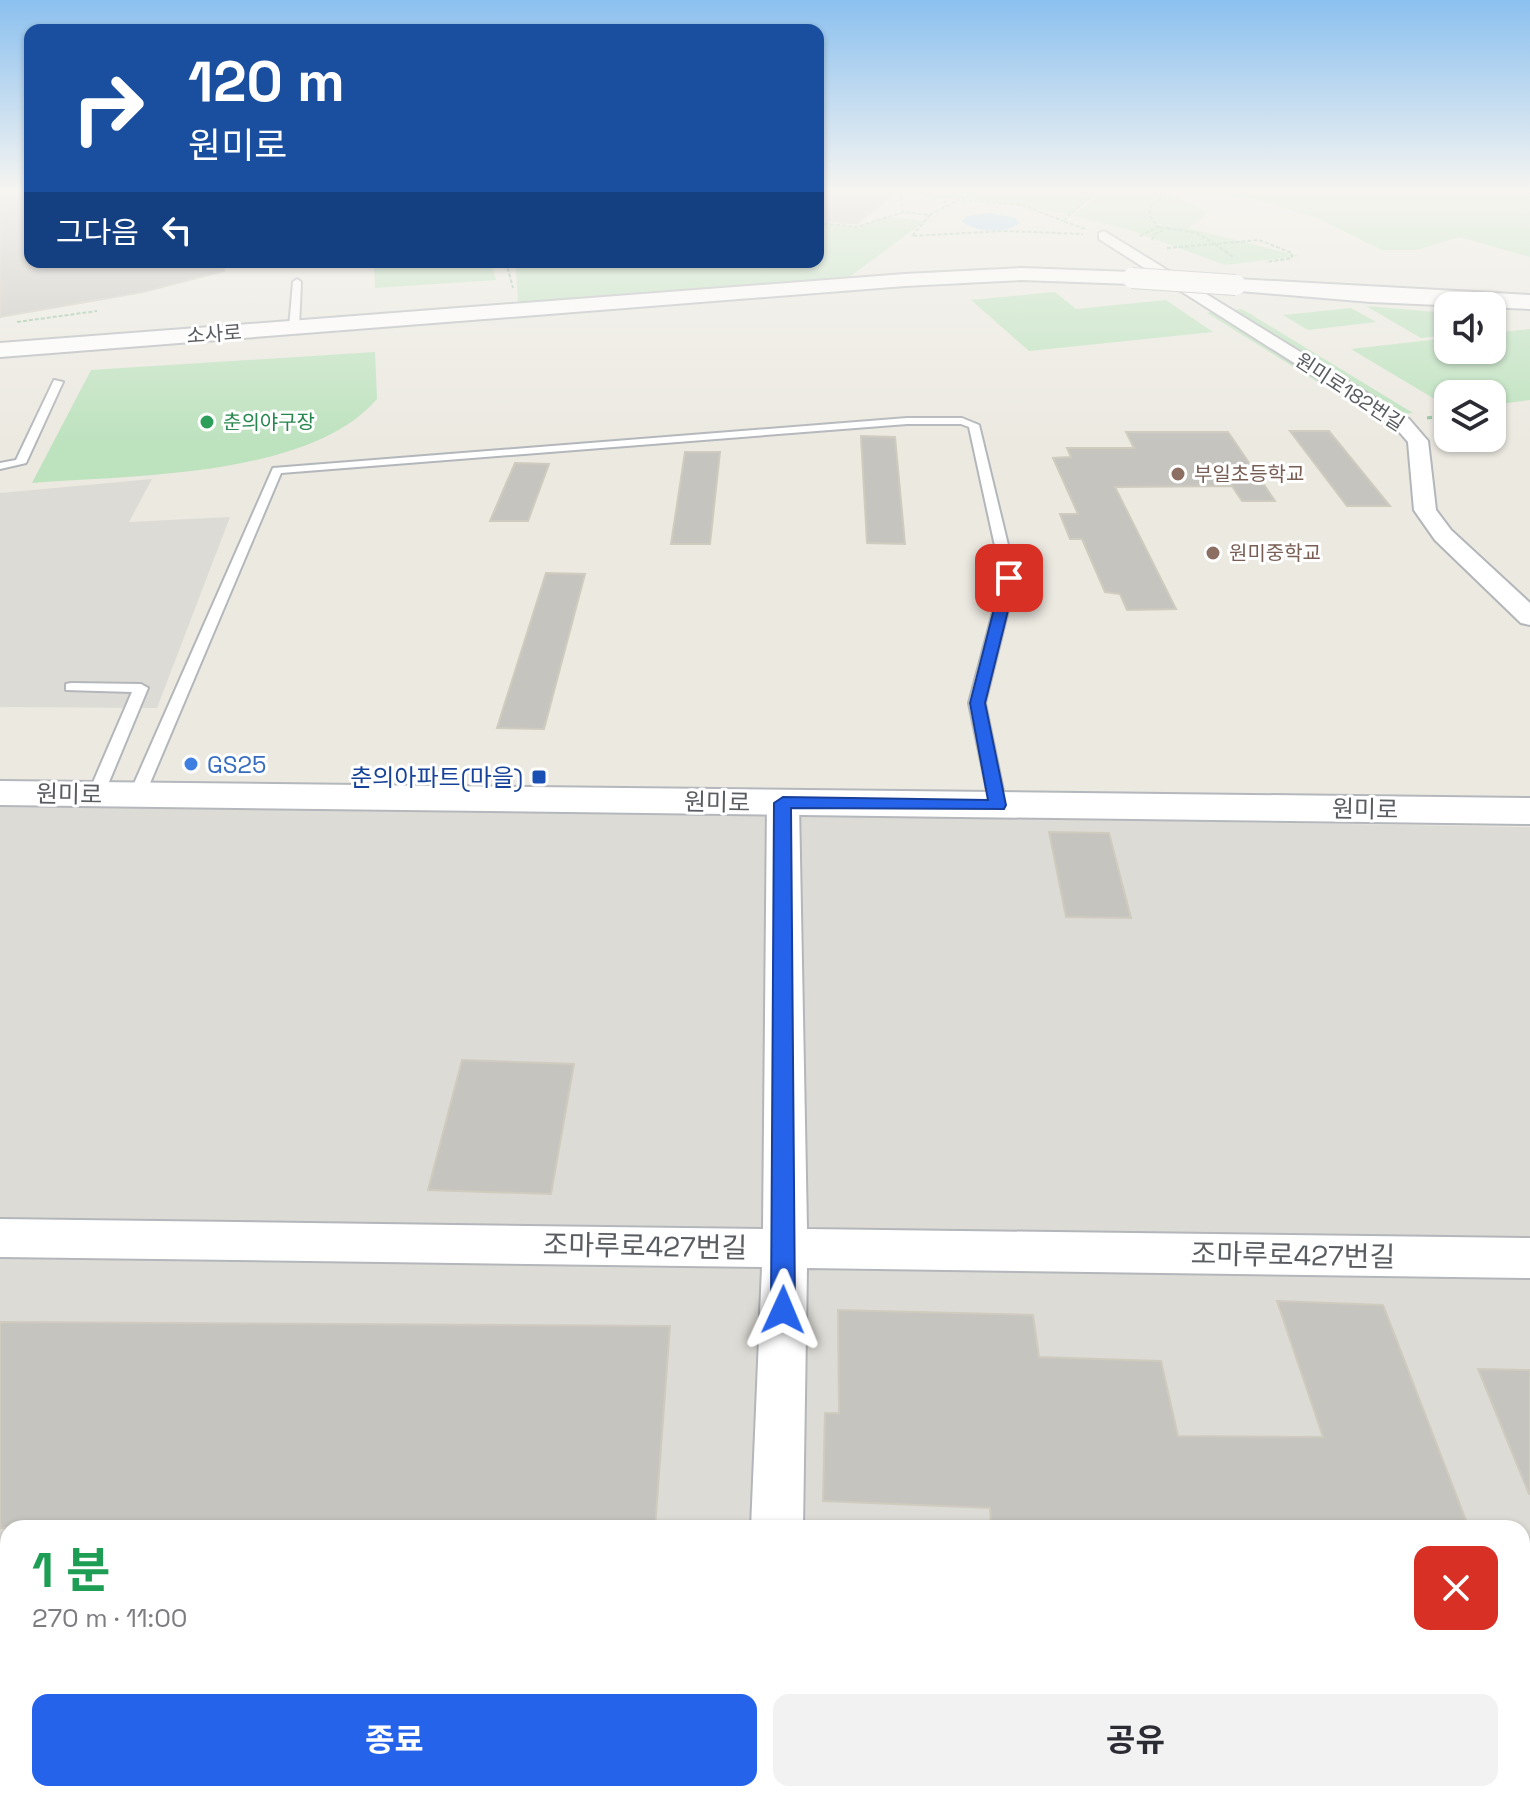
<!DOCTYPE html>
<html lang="ko">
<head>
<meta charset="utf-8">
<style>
	:root { --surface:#fff; --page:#f2f2f3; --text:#2b2b33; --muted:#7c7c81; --accent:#2563eb }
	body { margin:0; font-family:"Space Grotesk","Noto Sans KR",sans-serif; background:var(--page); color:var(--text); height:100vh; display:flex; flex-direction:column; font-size:30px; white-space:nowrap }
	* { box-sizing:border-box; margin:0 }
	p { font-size:26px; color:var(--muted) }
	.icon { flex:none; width:44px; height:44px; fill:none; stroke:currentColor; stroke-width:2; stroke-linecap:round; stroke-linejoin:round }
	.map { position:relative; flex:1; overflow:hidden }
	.panel { position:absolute; left:0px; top:1520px; width:1530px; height:282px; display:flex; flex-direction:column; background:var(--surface); border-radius:24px 24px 0 0; box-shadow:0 2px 6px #0004 }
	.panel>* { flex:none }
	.hud { position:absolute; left:24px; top:24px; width:800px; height:244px; border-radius:16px; box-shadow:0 2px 6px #0004; background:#1a4fa0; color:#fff; overflow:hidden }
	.controls { position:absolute; left:1434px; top:292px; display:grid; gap:16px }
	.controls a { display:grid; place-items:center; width:72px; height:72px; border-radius:16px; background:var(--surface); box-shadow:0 2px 6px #0004; font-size:40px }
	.pin { position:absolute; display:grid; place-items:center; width:68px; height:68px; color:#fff; margin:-34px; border-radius:16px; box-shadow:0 4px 12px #0006 }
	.me { position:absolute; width:88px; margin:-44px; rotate:1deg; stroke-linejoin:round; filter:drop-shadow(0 0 6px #0008) }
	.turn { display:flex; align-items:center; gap:28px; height:168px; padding:0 32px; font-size:36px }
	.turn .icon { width:104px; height:104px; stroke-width:2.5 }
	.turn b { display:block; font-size:56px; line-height:68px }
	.then { display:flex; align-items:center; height:76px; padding:0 32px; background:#0003; gap:16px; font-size:30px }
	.round { display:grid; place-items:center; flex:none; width:84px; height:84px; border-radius:16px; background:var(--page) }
	.head { display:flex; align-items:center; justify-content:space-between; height:136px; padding:0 32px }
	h1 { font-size:48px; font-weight:700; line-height:60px; color:#1e9e55 }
	.cta { display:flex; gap:16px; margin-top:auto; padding:16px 32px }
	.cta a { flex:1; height:92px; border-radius:16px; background:var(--accent); color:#fff; font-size:32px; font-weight:700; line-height:92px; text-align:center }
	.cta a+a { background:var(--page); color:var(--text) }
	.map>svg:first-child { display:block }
	.industrial { fill:#dddbd5; fill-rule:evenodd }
	.green { fill:#bde2be }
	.water { fill:#a1d2fa }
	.building { fill:#c6c4be; stroke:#cfcbbf; stroke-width:2 }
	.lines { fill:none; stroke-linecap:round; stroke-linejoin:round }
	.lane-casing { stroke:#b3b6ba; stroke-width:4 }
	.street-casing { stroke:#b3b6ba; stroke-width:4 }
	.secondary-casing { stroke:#b4b7bc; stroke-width:4 }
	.path-far1 { stroke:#97c2a4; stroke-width:2; stroke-dasharray:4 2; stroke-linecap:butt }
	.path { stroke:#97c2a4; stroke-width:3; stroke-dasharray:5 2; stroke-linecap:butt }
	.lane { fill:#fff; fill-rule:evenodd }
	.street { fill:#fff; fill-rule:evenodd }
	.secondary { fill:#fff; fill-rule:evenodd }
	.secondary-bridge-casing { stroke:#b4b7bc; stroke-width:22; stroke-linecap:butt }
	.secondary-bridge { stroke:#fff; stroke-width:20 }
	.route { fill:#2563eb; stroke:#184099; stroke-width:2 }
	.leisure-dot { fill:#2e9e5b; stroke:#fff; stroke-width:3 }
	.education-dot { fill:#8d6e63; stroke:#fff; stroke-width:3 }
	.shop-dot { fill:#3f7fe0; stroke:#fff; stroke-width:3 }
	.transit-dot { fill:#1a4fb4; stroke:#fff; stroke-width:3 }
	.labels { text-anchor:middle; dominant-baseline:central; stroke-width:6; stroke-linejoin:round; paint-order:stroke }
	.far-street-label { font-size:20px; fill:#595c60; stroke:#fff }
	.far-leisure-label { font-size:20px; fill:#27864d; stroke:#fff; text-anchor:start }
	.far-education-label { font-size:20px; fill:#785e54; stroke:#fff; text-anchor:start }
	.shop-label { font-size:24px; fill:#366cbe; stroke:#fff; text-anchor:start }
	.transit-label { font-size:24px; fill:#164399; stroke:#fff; text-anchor:end }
	.street-label { font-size:24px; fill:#595c60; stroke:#fff }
	.near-street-label { font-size:28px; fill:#595c60; stroke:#fff }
</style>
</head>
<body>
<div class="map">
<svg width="1530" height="1801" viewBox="0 0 1530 1801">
	<rect width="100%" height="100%" fill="#ebe9e0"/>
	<path class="industrial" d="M 152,479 L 129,522 L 230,517 L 157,708 L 0,707 L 0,493 Z
		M 0,802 L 1530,827 L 1530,1801 L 0,1801 ZM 8,1528 L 1522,1528 L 1522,1794 L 8,1794 Z"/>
	<path class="green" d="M 912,191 L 1101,191 L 1071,214 L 962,198 L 933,200 Z
		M 1104,191 L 1158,191 L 1209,212 L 1188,228 L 1299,256 L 1225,265 L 1127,229 L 1074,216 Z
		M 1221,191 L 1530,191 L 1530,257 L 1459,237 L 1417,250 L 1382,250 L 1315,217 L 1258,200 L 1234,197 Z
		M 888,217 L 925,221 L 848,278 L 518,305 L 516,266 L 509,262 L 818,262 L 818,222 L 857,227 Z
		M 374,262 L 491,262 L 496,280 L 375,288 Z
		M 1055,292 L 1076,309 L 1166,300 L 1213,332 L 1029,351 L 971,300 Z
		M 1366,306 L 1448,313 L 1448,335 L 1421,338 Z
		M 1351,308 L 1376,322 L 1308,330 L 1283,315 Z
		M 1242,309 L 1413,413 L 1401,414 L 1232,310 Z
		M 1215,311 L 1372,409 L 1361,409 L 1207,313 Z
		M 1530,329 L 1530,400 L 1492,405 L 1492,394 L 1448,394 L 1448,407 L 1351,349 L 1448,338 L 1448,350 L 1492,350 L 1492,333 Z
		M 375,352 L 377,399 C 309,478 130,475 32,483 L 91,370 Z"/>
	<path class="water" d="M 991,213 L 1015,218 L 1020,223 C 1005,234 976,233 962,221 L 967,216 Z"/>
	<path class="building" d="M 0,191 L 30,191 L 30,262 L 223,262 L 224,271 L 143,292 L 0,317 Z
		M 833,191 L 896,191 L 857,224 L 818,220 L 818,203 Z
		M 1290,431 L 1329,431 L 1390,506 L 1347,506 Z
		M 1126,432 L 1228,432 L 1275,501 L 1242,501 L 1232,486 L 1115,487 L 1176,609 L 1127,610 L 1120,594 L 1105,592 L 1082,539 L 1070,539 L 1060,514 L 1078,514 L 1053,458 L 1071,457 L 1067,448 L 1134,448 Z
		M 861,436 L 895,437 L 905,544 L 867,543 Z
		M 685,452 L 720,452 L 710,544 L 671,544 Z
		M 515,463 L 549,464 L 528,521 L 490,521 Z
		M 546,573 L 585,574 L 544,729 L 497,728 Z
		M 1049,832 L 1109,833 L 1131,918 L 1066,917 Z
		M 462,1060 L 574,1064 L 551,1194 L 428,1190 Z
		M 1277,1301 L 1383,1305 L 1469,1528 L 991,1528 L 990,1508 L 823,1501 L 825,1413 L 839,1413 L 838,1310 L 1033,1315 L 1039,1357 L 1161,1361 L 1178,1436 L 1323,1437 Z
		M 0,1322 L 670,1326 L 655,1528 L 0,1528 Z
		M 1478,1369 L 1530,1370 L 1530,1494 L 1529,1494 Z"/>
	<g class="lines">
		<defs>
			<path id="lane" d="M 297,279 L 301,282 L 299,328 L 294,331 L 289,328 L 293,282 Z
				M 54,380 L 63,382 L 26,463 L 0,469 L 0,463 L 16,460 Z
				M 907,418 L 962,418 L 979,425 L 1016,578 L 985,703 L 1006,805 L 1004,809 L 998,810 L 990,805 L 969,703 L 1002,578 L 969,427 L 961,424 L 907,424 L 281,473 L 145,795 L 137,800 L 129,795 L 273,468 Z
				M 71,683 L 141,684 L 148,688 L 104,794 L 96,799 L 88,794 L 132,692 L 66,690 L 66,684 Z"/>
			<path id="street" d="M 1104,231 L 1409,419 L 1428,441 L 1436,510 L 1451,530 L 1530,603 L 1530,625 L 1521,623 L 1435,540 L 1414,510 L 1408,442 L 1395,427 L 1099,239 L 1099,233 Z
				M 783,793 L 794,796 L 799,803 L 807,1229 L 1530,1238 L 1530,1278 L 807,1268 L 803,1528 L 751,1528 L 762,1267 L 0,1257 L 0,1219 L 763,1229 L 767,803 L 772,796 Z
				M 740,1794 L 800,1794 L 800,1801 L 740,1801 Z"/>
			<path id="secondary" d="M 1021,268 L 1132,272 L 1143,278 L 1132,284 L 1021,280 L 905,286 L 0,357 L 0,343 L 905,274 Z
				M 1236,279 L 1530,295 L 1530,309 L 1371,302 L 1228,290 L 1225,285 Z
				M 0,781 L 1530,798 L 1530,824 L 0,805 Z"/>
		</defs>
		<use href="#lane" class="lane-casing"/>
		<use href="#street" class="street-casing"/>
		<use href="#secondary" class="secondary-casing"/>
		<path class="path-far1" d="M 900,191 L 903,212
			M 936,191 L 947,204
			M 818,198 L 827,191
			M 961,199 L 978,191
			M 930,215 L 958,200 L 1022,205 L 1063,221
			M 818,223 L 857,227 L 903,212 L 930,215 L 912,236 L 1005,231 L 1083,234
			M 1167,228 L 1197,233 L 1215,244 L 1259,240 L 1292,253 L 1292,258 L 1266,262
			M 1085,229 L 1063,221 L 1096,191
			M 1140,236 L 1158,227 L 1149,215 L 1151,205 L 1160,199 L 1155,191
			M 1152,240 L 1155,234 L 1167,228 L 1158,227
			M 1167,248 L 1215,244 L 1233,257
			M 506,262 L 513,288
			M 17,322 L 97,311"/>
		<path class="path" d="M 1427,418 L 1448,415"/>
		<use href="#lane" class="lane"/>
		<use href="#street" class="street"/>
		<use href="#secondary" class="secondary"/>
		<defs>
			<path id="secondary-bridge" d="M 1132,278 L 1236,285"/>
		</defs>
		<use href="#secondary-bridge" class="secondary-bridge-casing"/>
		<use href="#secondary-bridge" class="secondary-bridge"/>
	</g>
	<linearGradient id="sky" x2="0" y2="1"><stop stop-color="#8bc0ef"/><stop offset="0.43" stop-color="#f6f5f1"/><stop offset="1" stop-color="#f6f5f1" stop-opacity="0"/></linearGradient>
	<rect width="1530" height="443" fill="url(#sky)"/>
	<path class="route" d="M 1009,574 L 1016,578 L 985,703 L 1006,805 L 1004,809 L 791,808 L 795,1310 L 792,1318 L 783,1321 L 774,1318 L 771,1310 L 774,803 L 783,797 L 988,800 L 970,703 L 1002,578 Z"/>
	<circle class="leisure-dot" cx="207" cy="422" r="8"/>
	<g class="education-dot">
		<circle cx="1178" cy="474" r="8"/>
		<circle cx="1213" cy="553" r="8"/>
	</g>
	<circle class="shop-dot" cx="191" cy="764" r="8"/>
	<rect class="transit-dot" x="531" y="769" width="16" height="16" rx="4"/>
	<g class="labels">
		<g class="far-street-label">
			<text transform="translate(214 334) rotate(-4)">소사로</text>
			<text transform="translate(1350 392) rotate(33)">원미로182번길</text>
		</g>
		<g class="far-leisure-label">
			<text x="223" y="422">춘의야구장</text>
		</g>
		<g class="far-education-label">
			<text x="1194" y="474">부일초등학교</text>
			<text x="1229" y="553">원미중학교</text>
		</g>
		<g class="shop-label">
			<text x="207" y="764">GS25</text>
		</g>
		<g class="transit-label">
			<text x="523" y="777">춘의아파트(마을)</text>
		</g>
		<g class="street-label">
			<text transform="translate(69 794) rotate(1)">원미로</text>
			<text transform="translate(717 802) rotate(1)">원미로</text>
			<text transform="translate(1365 809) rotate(1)">원미로</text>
		</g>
		<g class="near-street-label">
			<text transform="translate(645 1246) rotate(1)">조마루로427번길</text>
			<text transform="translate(1293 1255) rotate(1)">조마루로427번길</text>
		</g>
	</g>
</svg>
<div class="controls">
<a><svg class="icon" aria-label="sound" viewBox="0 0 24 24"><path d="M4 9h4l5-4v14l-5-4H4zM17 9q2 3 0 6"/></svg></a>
<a><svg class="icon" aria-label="layers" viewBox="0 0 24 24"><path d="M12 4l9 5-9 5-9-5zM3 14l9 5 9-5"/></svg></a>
</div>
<div class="pin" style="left:1009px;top:578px;background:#d93025"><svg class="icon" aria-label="arrive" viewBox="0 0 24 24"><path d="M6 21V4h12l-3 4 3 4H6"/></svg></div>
<svg class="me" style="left:783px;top:1310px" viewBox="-20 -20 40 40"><path d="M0-17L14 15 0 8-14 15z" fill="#2563eb" stroke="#fff" stroke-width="4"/></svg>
<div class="hud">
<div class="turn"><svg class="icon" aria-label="right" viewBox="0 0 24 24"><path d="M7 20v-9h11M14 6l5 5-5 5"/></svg><div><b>120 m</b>원미로</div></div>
<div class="then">그다음<svg class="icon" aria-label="left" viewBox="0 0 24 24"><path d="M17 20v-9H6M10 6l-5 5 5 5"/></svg></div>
</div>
<section class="panel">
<div class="head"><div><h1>1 분</h1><p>270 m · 11:00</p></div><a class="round" style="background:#d93025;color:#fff"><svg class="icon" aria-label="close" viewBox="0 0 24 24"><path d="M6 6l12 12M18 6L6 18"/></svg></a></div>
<div class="cta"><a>종료</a><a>공유</a></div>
</section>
</div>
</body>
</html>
